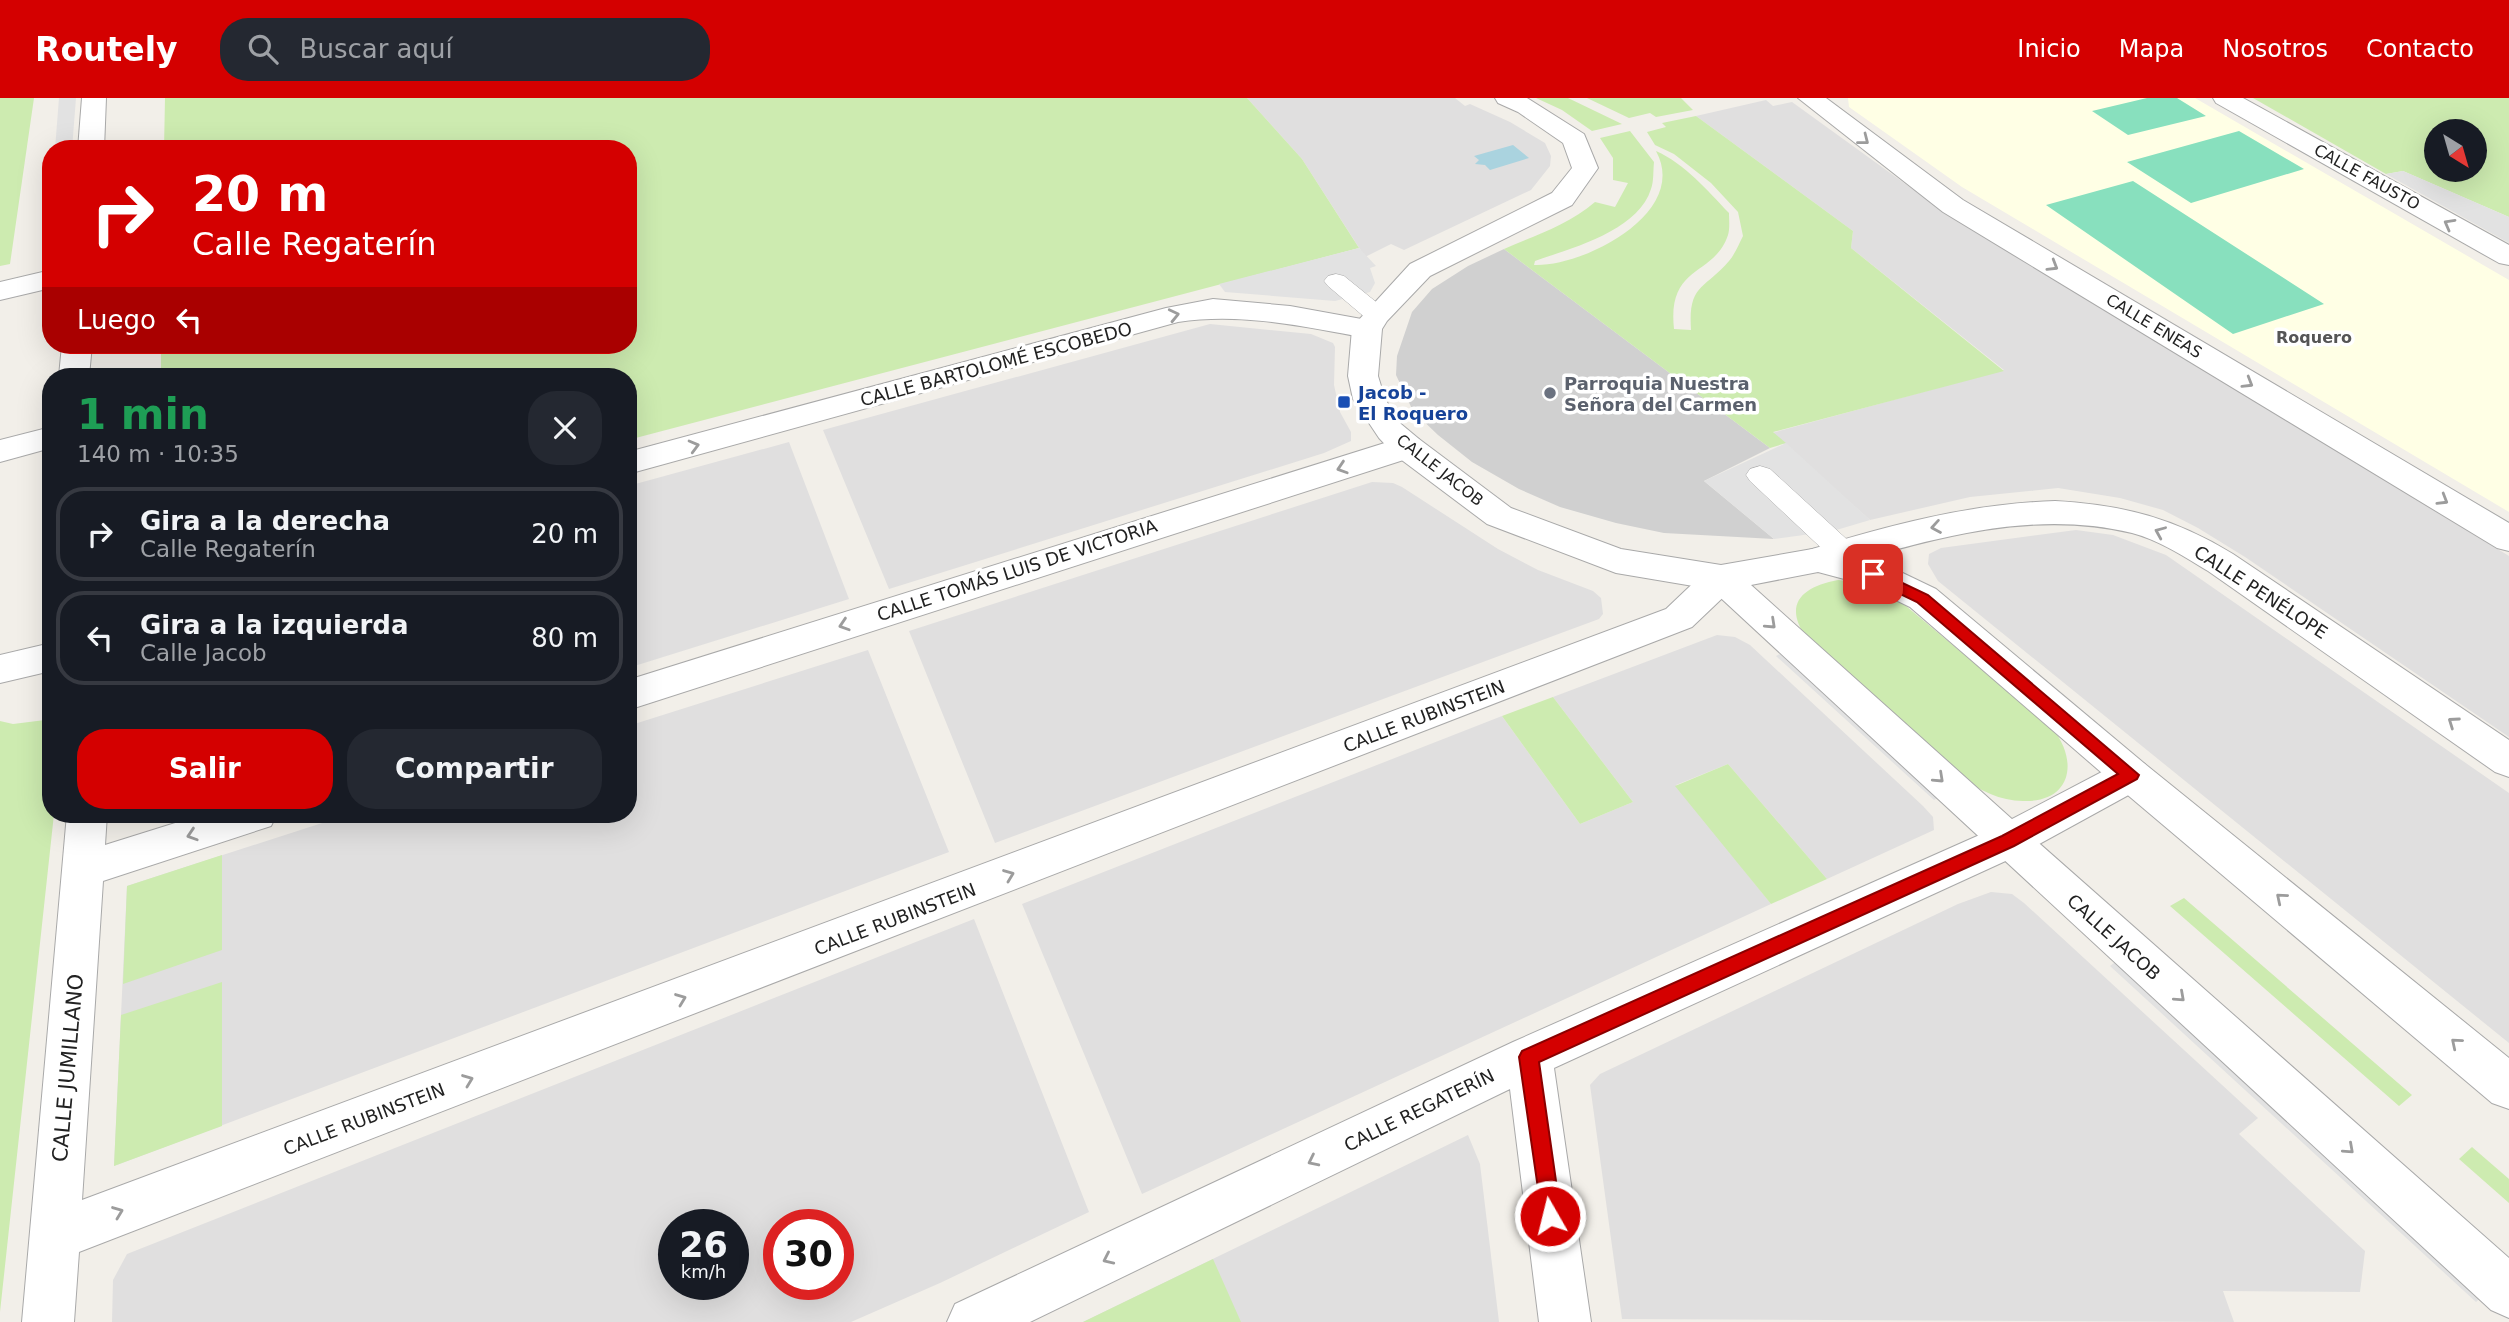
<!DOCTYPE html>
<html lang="es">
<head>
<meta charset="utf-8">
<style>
	:root { --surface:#171b24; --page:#242831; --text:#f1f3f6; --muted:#9ea1a6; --line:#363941; --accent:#d40000 }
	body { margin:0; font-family:"DejaVu Sans",sans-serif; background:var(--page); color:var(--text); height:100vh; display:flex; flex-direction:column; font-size:26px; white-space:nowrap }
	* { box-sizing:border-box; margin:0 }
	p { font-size:23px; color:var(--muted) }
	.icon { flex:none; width:38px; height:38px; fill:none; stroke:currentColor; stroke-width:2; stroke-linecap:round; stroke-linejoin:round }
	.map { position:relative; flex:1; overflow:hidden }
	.drawer { position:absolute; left:42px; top:270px; width:595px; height:455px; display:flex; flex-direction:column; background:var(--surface); border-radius:28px; box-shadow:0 7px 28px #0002 }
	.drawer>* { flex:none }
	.hud { position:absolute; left:42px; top:42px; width:595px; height:214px; border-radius:28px; box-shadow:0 7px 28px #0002; background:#d40000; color:#fff; overflow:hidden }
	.needle { width:46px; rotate:143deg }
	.buttons { position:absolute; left:2424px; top:21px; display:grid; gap:14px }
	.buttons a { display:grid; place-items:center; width:63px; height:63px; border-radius:50%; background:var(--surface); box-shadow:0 7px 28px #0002; font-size:35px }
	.speed { position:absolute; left:658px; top:1111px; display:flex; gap:14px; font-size:35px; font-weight:700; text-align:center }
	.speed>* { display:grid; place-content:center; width:91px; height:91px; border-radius:50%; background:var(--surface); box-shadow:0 7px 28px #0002; line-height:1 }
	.speed small { font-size:18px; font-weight:400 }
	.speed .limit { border:10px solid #d22; background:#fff; color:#111 }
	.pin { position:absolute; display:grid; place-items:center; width:60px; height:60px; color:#fff; margin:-30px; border-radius:14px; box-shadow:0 4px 10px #0006 }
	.me { position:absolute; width:77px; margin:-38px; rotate:352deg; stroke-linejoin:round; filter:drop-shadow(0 0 5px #0008) }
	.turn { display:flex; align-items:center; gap:24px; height:147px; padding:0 35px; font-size:32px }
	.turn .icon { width:91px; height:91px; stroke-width:2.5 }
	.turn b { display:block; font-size:49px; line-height:60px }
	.then { display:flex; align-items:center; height:66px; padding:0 35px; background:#0003; gap:14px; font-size:26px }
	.round { display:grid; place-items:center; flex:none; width:74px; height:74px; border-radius:28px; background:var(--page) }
	.headline { display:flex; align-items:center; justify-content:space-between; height:119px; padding:0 35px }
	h1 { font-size:42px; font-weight:700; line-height:52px; color:#1e9e55 }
	.primary-button { display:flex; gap:14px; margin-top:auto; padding:14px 35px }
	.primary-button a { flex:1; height:80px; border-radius:28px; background:var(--accent); color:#fff; font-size:28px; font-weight:700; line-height:80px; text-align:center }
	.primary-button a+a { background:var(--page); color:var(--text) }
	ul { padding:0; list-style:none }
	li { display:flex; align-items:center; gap:21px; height:94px; margin:0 14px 10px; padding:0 21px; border:4px solid var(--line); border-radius:28px }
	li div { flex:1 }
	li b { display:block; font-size:26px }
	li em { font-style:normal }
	header { display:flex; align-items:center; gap:42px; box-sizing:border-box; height:98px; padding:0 35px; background:var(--accent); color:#fff }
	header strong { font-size:33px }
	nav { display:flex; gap:38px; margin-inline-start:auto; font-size:24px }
	.search { width:490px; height:63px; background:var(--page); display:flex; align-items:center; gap:18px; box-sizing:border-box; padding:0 24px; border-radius:28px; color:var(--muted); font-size:26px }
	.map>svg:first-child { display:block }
	.residential { fill:#e0dfdf; fill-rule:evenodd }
	.education { fill:#ffffe5 }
	.religious { fill:#d0d0d0 }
	.grass { fill:#cdebb0; fill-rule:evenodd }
	.pitch { fill:#88e0be }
	.parking { fill:#e2e2e2 }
	.water { fill:#aad3df }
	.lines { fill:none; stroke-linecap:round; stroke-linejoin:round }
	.service-casing { stroke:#a9a9a9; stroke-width:1 }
	.minor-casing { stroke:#a9a9a9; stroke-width:2 }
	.tertiary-casing { stroke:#a9a9a9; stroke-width:2 }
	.service { fill:#fff; fill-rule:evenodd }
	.minor { fill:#fff; fill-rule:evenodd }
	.tertiary { fill:#fff; fill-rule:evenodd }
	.oneway { stroke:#9c9c9c }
	.route { fill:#d40000; stroke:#8a0000; stroke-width:2 }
	.worship-dot { fill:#6b7280; stroke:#fff; stroke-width:2.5 }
	.transit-dot { fill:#1a4fb4; stroke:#fff; stroke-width:2.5 }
	.labels { text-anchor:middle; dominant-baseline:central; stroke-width:7; stroke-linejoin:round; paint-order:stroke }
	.far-street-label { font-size:16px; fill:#222; stroke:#fff }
	.far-neighbourhood-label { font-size:16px; font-weight:bold; fill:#555; stroke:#fff }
	.street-label { font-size:18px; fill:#222; stroke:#fff }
	.worship-label { font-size:18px; font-weight:bold; fill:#5b616d; stroke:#fff; text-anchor:start }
	.transit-label { font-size:18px; font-weight:bold; fill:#164399; stroke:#fff; text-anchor:start }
	.near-street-label { font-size:21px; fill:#222; stroke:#fff }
</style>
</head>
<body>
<header>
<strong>Routely</strong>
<div class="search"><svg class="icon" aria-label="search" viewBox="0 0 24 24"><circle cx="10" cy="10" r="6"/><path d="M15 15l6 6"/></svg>Buscar aquí</div>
<nav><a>Inicio</a><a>Mapa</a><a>Nosotros</a><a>Contacto</a></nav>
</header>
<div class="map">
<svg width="2509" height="1224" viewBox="0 0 2509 1224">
	<rect width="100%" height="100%" fill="#f2efe9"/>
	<path class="residential" d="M 1247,0 L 1455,0 L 1465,8 L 1470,6 L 1510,24 L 1545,45 L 1551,58 L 1550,68 L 1531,92 L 1404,152 L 1391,146 L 1365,159 L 1302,61 Z
		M 1766,2 L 1773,8 L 1792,4 L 1929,103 L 2509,458 L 2509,639 L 2245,459 L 2198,430 L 2163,412 L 2120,400 L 2058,390 L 1970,399 L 1870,422 L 1772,335 L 2004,272 L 1851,150 L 1853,133 L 1696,18 Z
		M 1210,226 L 1311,236 L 1333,245 L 1335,249 L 1334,287 L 1340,314 L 1351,334 L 1351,343 L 1324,355 L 889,491 L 823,332 Z
		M 789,344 L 849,501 L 628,570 L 628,388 Z
		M 1372,384 L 1393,385 L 1402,389 L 1498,451 L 1538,472 L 1593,493 L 1601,500 L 1603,516 L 1599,521 L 995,745 L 909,533 Z
		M 2076,432 L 2113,437 L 2166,457 L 2509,695 L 2509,945 L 1938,483 L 1928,466 L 1929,456 L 1941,450 Z
		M 1717,537 L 1735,539 L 1750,547 L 1923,708 L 1933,719 L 1934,732 L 1827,781 L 1728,666 L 1676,687 L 1771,806 L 1142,1096 L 1022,806 L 1502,618 L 1580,726 L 1633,704 L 1553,599 Z
		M 868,552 L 949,754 L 114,1068 L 127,788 L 350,716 L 628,716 L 628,628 Z
		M 1991,794 L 2012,796 L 2024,805 L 2258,1020 L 2239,1036 L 2365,1153 L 2360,1194 L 2223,1193 L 2234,1224 L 1622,1221 L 1590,987 L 1600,976 L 1958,806 Z
		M 974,821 L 1089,1114 L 940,1185 L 851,1224 L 112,1224 L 113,1182 L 127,1156 ZM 674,1127 L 733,1127 L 733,1186 L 674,1186 ZM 779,1127 L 838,1127 L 838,1186 L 779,1186 Z
		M 1468,1037 L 1480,1066 L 1499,1224 L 1083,1224 Z"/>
	<path class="education" d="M 1848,0 L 2195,0 L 2509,182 L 2509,414 L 1962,89 L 1849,9 Z"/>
	<path class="religious" d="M 1504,151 L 1770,350 L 1704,383 L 1774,441 L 1664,435 L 1616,425 L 1560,409 L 1519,391 L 1472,364 L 1438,337 L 1413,313 L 1396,277 L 1397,258 L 1412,214 L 1432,191 L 1468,168 Z"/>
	<path class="grass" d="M 0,0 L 34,0 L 10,166 L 0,168 Z
		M 165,0 L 1247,0 L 1302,61 L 1359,150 L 628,342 L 628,278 L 161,278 L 161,247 L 628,247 L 628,51 L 164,51 Z
		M 1536,0 L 1568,0 L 1622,26 L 1592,33 L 1562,12 Z
		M 1587,0 L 1681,0 L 1693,12 L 1656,19 L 1650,15 L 1629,20 Z
		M 2253,0 L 2509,0 L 2509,119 L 2403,73 L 2386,76 ZM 2436,33 L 2474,33 L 2474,72 L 2436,72 Z
		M 1696,18 L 1853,133 L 1851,150 L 2004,273 L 1773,334 L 1786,345 L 1770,350 L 1504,151 C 1536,137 1568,127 1595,104 L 1615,109 L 1628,85 L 1613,82 L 1613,60 L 1600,40 L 1630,33 L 1654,64 C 1653,73 1654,83 1651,91 C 1638,133 1572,150 1535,163 L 1534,167 C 1583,169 1690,115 1656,53 C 1685,66 1707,92 1729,115 C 1729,121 1730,131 1728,137 C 1714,179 1667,166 1674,231 L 1691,232 C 1688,186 1704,192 1729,163 C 1735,156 1739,146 1743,138 L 1738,114 L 1711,85 L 1674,56 L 1655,47 L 1647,34 L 1666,29 L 1662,25 Z
		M 1838,482 L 1863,485 L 1906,508 L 2053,631 C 2079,664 2071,705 2023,703 C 2000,703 1980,692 1961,680 L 1808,542 C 1782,507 1801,489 1838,482 Z
		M 1553,599 L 1633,704 L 1580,726 L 1502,618 Z
		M 45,622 L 51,625 L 51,716 L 54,716 L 0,1214 L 0,623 L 13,626 Z
		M 1728,666 L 1827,781 L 1771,806 L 1675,688 Z
		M 222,757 L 222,852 L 123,886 L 127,788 Z
		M 2184,800 L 2412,997 L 2399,1008 L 2170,808 Z
		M 222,884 L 222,1028 L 114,1068 L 121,917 Z
		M 2472,1049 L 2509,1081 L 2509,1105 L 2459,1061 Z
		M 1213,1161 L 1241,1224 L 1083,1224 Z"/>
	<path class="pitch" d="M 2147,0 L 2177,0 L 2206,18 L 2128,37 L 2092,13 Z
		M 2239,33 L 2304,71 L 2191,105 L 2127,64 Z
		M 2133,83 L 2324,206 L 2233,236 L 2046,107 Z"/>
	<path class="parking" d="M 59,0 L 76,0 L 72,51 L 55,51 Z
		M 2403,73 L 2509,119 L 2509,145 L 2386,76 Z
		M 1359,150 L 1376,168 L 1370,170 L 1375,185 L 1370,194 L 1335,203 L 1225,194 L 1219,186 Z
		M 1786,345 L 1870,422 L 1833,433 L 1774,441 L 1704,383 Z
		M 1788,552 L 1946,695 L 1934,702 L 1776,558 Z
		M 2122,859 L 2490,1191 L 2476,1204 L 2110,868 Z"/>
	<path class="water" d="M 1513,47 L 1529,60 L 1490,72 L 1485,67 L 1475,66 L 1479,62 L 1474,58 Z"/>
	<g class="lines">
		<defs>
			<path id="service" d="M 1336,176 L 1344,178 L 1386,212 L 1389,217 L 1386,222 L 1377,224 L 1368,222 L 1328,188 L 1324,183 L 1328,178 Z
				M 1760,368 L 1770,371 L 1853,447 L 1857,454 L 1853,461 L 1843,464 L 1833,461 L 1750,383 L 1746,377 L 1750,371 Z"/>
			<path id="minor" d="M 82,0 L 106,0 L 104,51 L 78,51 Z
				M 1798,0 L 1826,0 L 1963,102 L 2509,425 L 2509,453 L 2497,450 L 1943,114 Z
				M 2213,0 L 2243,0 L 2509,147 L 2509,167 L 2499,165 L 2216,5 Z
				M 51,172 L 51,190 L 0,202 L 0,184 Z
				M 1213,201 L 1290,208 L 1367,222 L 1378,225 L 1382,231 L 1378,237 L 1367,240 C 1305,229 1242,214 1178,224 L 628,376 L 628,354 L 1166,210 Z
				M 62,247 L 92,247 L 89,278 L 59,278 Z
				M 51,329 L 51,350 L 0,364 L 0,342 Z
				M 1407,338 L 1419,341 L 1423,349 L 1419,357 L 628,612 L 628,582 Z
				M 2055,403 C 2124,407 2174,420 2233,456 L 2509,642 L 2509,679 L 2495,674 L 2208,473 C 2185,459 2159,442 2132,435 C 2025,409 1919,445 1818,474 L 1806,471 L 1800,462 L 1806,453 C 1888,427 1969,406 2055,403 Z
				M 1721,467 L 1734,471 L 1739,480 L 1734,489 L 1692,529 L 79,1154 L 74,1224 L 22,1224 L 67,716 L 107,716 L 105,747 L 204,716 L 277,716 L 271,728 L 103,783 L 82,1102 L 1666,511 L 1708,471 Z
				M 51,545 L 51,573 L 0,585 L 0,557 Z
				M 2131,661 L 2145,666 L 2151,677 L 2145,688 L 2023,755 L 1554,970 L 1591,1224 L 1539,1224 L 1510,991 L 1030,1224 L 947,1224 L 955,1206 L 1513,944 L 1993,731 L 2117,666 Z"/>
			<path id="tertiary" d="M 1495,0 L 1527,0 L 1584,36 L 1598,70 L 1572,107 L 1430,178 L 1387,223 L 1382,231 L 1378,278 L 1385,301 L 1401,326 L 1419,341 L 1511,410 L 1621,451 L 1721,467 L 1818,450 L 1886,467 L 1936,491 L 2145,666 L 2509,960 L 2509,1011 L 2492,1005 L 2117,688 L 1910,509 L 1863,486 L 1818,474 L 1751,487 L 2023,731 L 2509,1160 L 2509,1220 L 2491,1212 L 1711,491 L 1616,475 L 1487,426 L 1395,357 L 1379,340 L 1353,301 L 1348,278 L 1352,231 L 1356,225 L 1410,166 L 1552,95 L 1572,70 L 1563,45 L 1518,14 L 1498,5 Z"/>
		</defs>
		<use href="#service" class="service-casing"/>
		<use href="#minor" class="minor-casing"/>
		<use href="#tertiary" class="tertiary-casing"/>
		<use href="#service" class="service"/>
		<use href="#minor" class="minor"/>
		<use href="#tertiary" class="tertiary"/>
	</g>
	<defs><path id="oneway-chevron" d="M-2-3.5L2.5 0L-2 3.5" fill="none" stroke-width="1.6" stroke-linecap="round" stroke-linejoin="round" transform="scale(1.75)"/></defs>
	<g class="oneway">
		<use href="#oneway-chevron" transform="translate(1864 42) rotate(38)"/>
		<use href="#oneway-chevron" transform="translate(2449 126) rotate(-151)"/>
		<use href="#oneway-chevron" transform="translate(2053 168) rotate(31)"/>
		<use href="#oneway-chevron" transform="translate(1174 217) rotate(-13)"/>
		<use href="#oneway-chevron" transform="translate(2248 285) rotate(31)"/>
		<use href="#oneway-chevron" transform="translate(694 348) rotate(-15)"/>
		<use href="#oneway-chevron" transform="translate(1342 370) rotate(162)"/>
		<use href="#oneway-chevron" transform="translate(2443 402) rotate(31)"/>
		<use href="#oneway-chevron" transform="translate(1936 429) rotate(170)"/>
		<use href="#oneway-chevron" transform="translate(2160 434) rotate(-157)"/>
		<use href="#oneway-chevron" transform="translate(1771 526) rotate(43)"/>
		<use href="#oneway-chevron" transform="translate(844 527) rotate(162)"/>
		<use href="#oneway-chevron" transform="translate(2453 624) rotate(-145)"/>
		<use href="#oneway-chevron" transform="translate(1939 680) rotate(43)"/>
		<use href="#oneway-chevron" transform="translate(192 737) rotate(162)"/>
		<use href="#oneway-chevron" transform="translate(1009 777) rotate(-21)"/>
		<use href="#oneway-chevron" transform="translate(2281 800) rotate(-140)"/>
		<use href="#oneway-chevron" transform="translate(2180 899) rotate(42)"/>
		<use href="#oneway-chevron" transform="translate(681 901) rotate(-21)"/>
		<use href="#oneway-chevron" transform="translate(2456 945) rotate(-140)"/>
		<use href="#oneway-chevron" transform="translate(468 982) rotate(-21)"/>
		<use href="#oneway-chevron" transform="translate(2349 1051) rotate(42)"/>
		<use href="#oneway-chevron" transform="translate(1313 1063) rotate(154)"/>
		<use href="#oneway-chevron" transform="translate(118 1114) rotate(-21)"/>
		<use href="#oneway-chevron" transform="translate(1108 1161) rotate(155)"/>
	</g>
	<path class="route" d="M 1873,471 L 1928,497 L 2139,677 L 2137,681 L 2014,748 L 1539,964 L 1561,1118 L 1558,1125 L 1550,1128 L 1543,1125 L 1519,959 L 1522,953 L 2002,738 L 2118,676 L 1917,504 L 1867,480 L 1865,476 Z"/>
	<circle class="worship-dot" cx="1550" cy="295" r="7"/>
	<rect class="transit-dot" x="1337" y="297" width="14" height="14" rx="3.5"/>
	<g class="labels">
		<g class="far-street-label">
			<text transform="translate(2367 79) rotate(29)">CALLE FAUSTO</text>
			<text transform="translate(2154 228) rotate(31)">CALLE ENEAS</text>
			<text transform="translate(1440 372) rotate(38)">CALLE JACOB</text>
		</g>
		<g class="far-neighbourhood-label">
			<text x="2314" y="239">Roquero</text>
		</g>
		<g class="street-label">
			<text transform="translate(996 266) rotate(-15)">CALLE BARTOLOMÉ ESCOBEDO</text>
			<text transform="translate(1017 472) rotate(-18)">CALLE TOMÁS LUIS DE VICTORIA</text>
			<text transform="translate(2261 494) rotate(33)">CALLE PENÉLOPE</text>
			<text transform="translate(1424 618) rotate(-21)">CALLE RUBINSTEIN</text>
			<text transform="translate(895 821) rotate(-21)">CALLE RUBINSTEIN</text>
			<text transform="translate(2114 839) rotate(42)">CALLE JACOB</text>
			<text transform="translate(1419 1012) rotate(-26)">CALLE REGATERÍN</text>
			<text transform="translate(364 1021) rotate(-21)">CALLE RUBINSTEIN</text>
		</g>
		<g class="worship-label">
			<text x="1564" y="285">Parroquia Nuestra<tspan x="1564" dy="21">Señora del Carmen</tspan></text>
		</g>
		<g class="transit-label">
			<text x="1358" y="294">Jacob -<tspan x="1358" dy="21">El Roquero</tspan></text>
		</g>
		<g class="near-street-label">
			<text transform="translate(68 970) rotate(-85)">CALLE JUMILLANO</text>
		</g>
	</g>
</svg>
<div class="buttons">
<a><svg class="needle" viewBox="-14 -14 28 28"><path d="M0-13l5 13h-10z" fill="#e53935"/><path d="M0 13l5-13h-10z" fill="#9ea1a6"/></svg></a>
</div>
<div class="speed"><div>26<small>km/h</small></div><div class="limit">30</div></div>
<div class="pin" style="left:1873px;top:476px;background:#d93025"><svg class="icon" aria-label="arrive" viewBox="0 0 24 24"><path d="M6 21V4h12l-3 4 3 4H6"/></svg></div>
<svg class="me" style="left:1550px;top:1118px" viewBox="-20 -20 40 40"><circle r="17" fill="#d40000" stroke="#fff" stroke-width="3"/><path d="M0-11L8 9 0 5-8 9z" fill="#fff"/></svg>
<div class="hud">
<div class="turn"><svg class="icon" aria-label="right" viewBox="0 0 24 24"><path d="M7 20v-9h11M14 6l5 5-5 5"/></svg><div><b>20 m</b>Calle Regaterín</div></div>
<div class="then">Luego<svg class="icon" aria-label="left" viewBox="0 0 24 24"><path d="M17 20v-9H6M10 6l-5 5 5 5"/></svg></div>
</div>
<section class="drawer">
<div class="headline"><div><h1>1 min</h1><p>140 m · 10:35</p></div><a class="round"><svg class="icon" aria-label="close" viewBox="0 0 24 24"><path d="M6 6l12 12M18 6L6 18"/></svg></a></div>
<ul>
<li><svg class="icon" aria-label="right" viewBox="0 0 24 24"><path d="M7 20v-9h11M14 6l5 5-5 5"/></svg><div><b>Gira a la derecha</b><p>Calle Regaterín</p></div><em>20 m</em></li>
<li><svg class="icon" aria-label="left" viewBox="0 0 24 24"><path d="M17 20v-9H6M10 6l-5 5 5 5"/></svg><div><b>Gira a la izquierda</b><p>Calle Jacob</p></div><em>80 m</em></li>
</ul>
<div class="primary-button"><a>Salir</a><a>Compartir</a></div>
</section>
</div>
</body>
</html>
